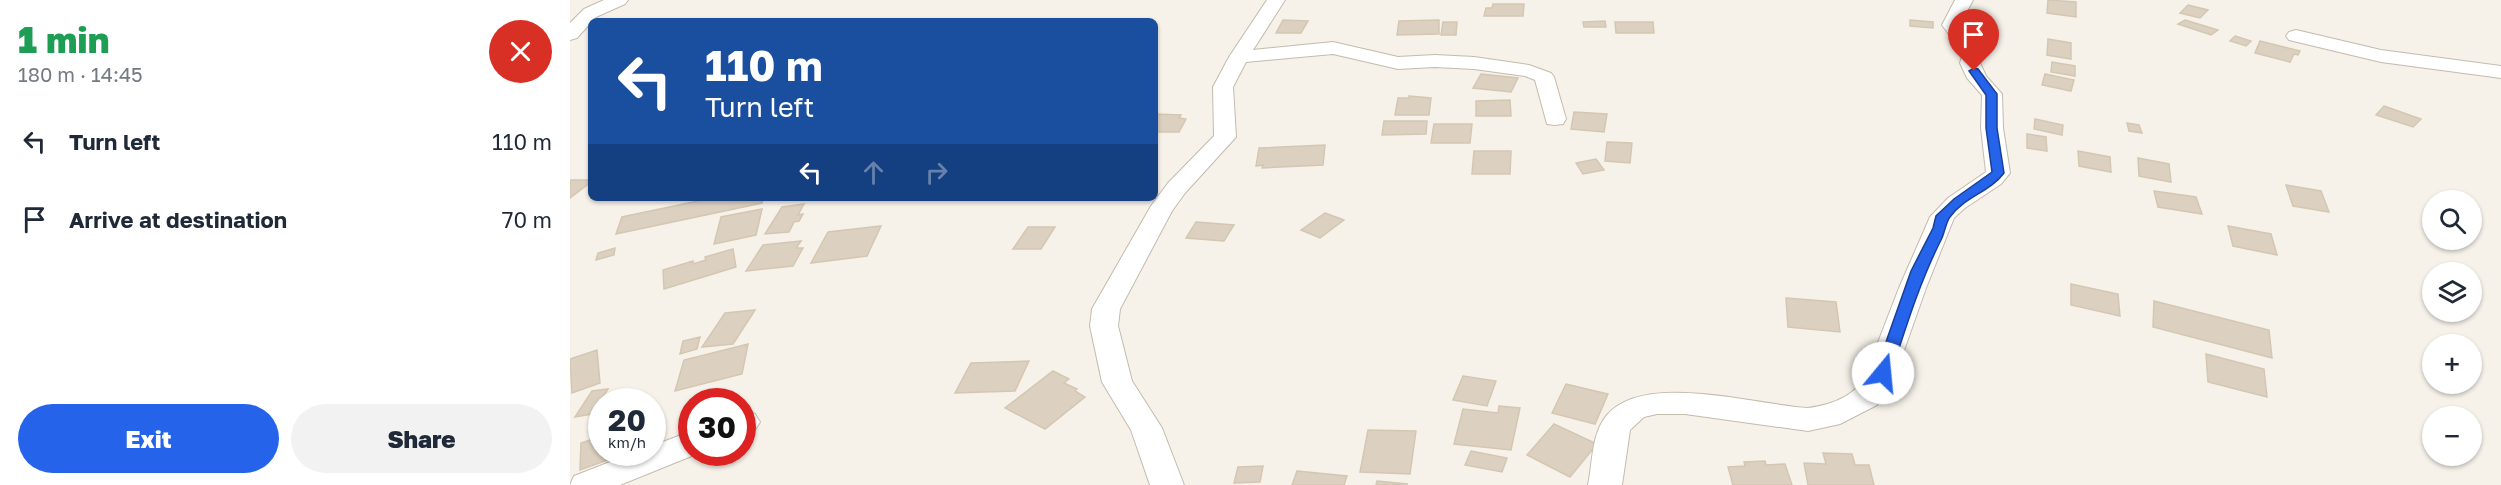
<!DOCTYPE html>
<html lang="en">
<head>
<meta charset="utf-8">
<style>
	:root { --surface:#fff; --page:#f2f2f3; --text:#1f2937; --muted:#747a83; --accent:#2563eb }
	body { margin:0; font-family:"Golos Text",sans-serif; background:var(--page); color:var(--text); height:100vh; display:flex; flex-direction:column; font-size:22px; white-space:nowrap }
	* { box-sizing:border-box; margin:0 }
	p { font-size:20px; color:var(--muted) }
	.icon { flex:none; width:33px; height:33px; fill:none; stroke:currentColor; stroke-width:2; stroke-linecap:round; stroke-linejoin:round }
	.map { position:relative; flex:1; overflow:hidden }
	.details { display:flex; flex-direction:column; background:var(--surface); width:570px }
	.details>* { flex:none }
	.guide { position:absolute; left:18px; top:18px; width:570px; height:183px; border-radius:9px; box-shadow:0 2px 4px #0004; background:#1a4fa0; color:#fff; overflow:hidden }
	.fabs { position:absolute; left:1852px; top:190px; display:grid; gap:12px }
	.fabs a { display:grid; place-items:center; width:60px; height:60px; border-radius:50%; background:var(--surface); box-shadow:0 2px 4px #0004; font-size:30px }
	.speed { position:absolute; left:18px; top:388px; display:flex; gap:12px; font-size:30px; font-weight:700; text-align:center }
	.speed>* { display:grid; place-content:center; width:78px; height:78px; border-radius:50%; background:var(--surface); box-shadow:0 2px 4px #0004; line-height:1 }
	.speed small { font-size:15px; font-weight:400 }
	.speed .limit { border:9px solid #d22; background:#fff; color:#111 }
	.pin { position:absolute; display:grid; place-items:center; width:51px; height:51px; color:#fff; margin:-62px -26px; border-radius:50% 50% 50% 0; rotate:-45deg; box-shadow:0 0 6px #0007 }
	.pin .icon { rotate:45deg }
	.me { position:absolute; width:66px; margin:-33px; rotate:17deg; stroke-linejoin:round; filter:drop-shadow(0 0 4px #0008) }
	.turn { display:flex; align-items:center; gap:21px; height:126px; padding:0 18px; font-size:27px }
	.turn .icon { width:78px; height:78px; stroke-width:2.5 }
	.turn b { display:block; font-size:42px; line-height:51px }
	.lanes { display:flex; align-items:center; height:57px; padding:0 18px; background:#0003; justify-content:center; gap:30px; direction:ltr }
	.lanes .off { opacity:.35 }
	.round { display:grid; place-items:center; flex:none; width:63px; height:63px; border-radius:32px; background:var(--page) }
	.headline { display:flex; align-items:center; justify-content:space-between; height:102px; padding:0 18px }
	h1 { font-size:36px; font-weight:800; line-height:45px; color:#1e9e55 }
	.button { display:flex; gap:12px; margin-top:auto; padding:12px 18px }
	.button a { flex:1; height:69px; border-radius:36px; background:var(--accent); color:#fff; font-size:24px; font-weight:800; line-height:69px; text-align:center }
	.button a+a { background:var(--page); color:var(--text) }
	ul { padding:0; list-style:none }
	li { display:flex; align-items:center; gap:18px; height:78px; padding:0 18px }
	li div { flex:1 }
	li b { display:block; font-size:22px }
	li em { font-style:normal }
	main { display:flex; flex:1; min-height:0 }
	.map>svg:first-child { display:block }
	.building { fill:#dcd1c1; stroke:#d4c7b1; stroke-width:1.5 }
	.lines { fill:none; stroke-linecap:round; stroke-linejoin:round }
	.minor-casing { stroke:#c3bbac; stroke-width:2 }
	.minor { fill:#fff; fill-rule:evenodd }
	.route { fill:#2563eb; stroke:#184099; stroke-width:1.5 }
</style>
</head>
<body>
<main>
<section class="details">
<div class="headline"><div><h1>1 min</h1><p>180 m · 14:45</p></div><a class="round" style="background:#d93025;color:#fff"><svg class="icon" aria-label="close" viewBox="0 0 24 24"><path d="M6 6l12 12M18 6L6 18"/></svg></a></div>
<ul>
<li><svg class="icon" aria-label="left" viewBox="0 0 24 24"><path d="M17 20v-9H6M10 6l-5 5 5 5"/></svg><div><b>Turn left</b></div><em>110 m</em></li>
<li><svg class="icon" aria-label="arrive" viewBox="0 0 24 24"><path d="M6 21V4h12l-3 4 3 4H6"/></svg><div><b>Arrive at destination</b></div><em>70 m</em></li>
</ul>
<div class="button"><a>Exit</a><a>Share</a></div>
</section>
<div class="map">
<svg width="1931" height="485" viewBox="0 0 1931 485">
	<rect width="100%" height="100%" fill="#f6f2ea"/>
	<path class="building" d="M 1478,0 L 1506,2 L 1506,17 L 1477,13 Z
		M 923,4 L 954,4 L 953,16 L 914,16 L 916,8 L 922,8 Z
		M 1618,5 L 1638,10 L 1630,18 L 1610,13 Z
		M 713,20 L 738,21 L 731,33 L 706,33 Z
		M 869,20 L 869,34 L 827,35 L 829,21 Z
		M 1340,20 L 1363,22 L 1363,28 L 1340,26 Z
		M 1615,20 L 1648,30 L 1641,35 L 1608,24 Z
		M 1035,21 L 1036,27 L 1014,27 L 1013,22 Z
		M 873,22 L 887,22 L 886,35 L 871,35 Z
		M 1045,22 L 1083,22 L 1084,33 L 1046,33 Z
		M 1665,36 L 1681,41 L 1676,46 L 1660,41 Z
		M 1478,39 L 1501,43 L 1501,59 L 1477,55 Z
		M 1690,41 L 1730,51 L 1728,55 L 1724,54 L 1720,62 L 1685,53 Z
		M 1482,62 L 1505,66 L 1505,76 L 1481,72 Z
		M 911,74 L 948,78 L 941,92 L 903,88 Z
		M 1475,74 L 1504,80 L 1501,91 L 1472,85 Z
		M 839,96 L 861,98 L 859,115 L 825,115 L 828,98 L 839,98 Z
		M 940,100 L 941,116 L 906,116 L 906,101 Z
		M 1814,106 L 1851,119 L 1843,127 L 1806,115 Z
		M 1004,112 L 1037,114 L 1034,132 L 1001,129 Z
		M 585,114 L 611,115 L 609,118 L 616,119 L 609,132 L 585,132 Z
		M 1465,119 L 1493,125 L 1492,135 L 1464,129 Z
		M 814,121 L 857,121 L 856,134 L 812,135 Z
		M 1557,123 L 1569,125 L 1572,133 L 1559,131 Z
		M 864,124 L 902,124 L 900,143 L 861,143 Z
		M 1457,134 L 1476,137 L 1477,151 L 1457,148 Z
		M 1037,142 L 1062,143 L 1060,163 L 1035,161 Z
		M 755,145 L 753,165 L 692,168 L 693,165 L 686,166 L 689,148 Z
		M 904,151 L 941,151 L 940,174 L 902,174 Z
		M 1508,151 L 1540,157 L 1541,172 L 1509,166 Z
		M 1568,158 L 1599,164 L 1601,182 L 1569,176 Z
		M 1026,159 L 1034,170 L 1013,174 L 1006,163 Z
		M 0,180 L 21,180 L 21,182 L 0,198 Z
		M 1716,185 L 1751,191 L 1759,212 L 1723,206 Z
		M 1584,191 L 1626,197 L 1632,214 L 1588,207 Z
		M 142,198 L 193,198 L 192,203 L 46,234 L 52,217 Z
		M 234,204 L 228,215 L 233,214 L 229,221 L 224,222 L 219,232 L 195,234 L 212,207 Z
		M 192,209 L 186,235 L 144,244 L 151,217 Z
		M 755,213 L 774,220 L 750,238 L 731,230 Z
		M 626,222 L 664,225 L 654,241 L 616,238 Z
		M 311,226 L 297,256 L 241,263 L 258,232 Z
		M 1658,226 L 1701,234 L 1707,255 L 1663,246 Z
		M 458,227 L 485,227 L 471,249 L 443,249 Z
		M 231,241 L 226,248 L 233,248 L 223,266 L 176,271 L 193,245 Z
		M 45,248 L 44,255 L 26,260 L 28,253 Z
		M 163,249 L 166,267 L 94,289 L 93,270 L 123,261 L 123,264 L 136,260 L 135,257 Z
		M 1501,284 L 1548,294 L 1550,316 L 1501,305 Z
		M 1216,298 L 1266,302 L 1270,332 L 1218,327 Z
		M 1584,301 L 1699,330 L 1702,358 L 1583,327 Z
		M 185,310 L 163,344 L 132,347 L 155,313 Z
		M 130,337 L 127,349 L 110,354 L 113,341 Z
		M 178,344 L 172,374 L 105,391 L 114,360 Z
		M 27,350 L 30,383 L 2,393 L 0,359 Z
		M 1636,354 L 1694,369 L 1697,397 L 1638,382 Z
		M 459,361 L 445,391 L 385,393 L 401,363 Z
		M 483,371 L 499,379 L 494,383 L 507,389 L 505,391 L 515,397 L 475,429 L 435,408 Z
		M 893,376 L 926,381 L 917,406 L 883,400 Z
		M 996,384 L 1038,394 L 1025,424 L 982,413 Z
		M 38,389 L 22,414 L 5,417 L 22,391 Z
		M 929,406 L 950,408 L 941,450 L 884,444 L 893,409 L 928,413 Z
		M 984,424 L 1027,444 L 1000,477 L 957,455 Z
		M 798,430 L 846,431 L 840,474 L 790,472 Z
		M 32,436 L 32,453 L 57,453 L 10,470 L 11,443 Z
		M 901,451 L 937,458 L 932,472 L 895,465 Z
		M 1253,453 L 1282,454 L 1285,465 L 1299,465 L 1304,485 L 1238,485 L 1234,463 L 1256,464 Z
		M 1195,461 L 1196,465 L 1215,464 L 1222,485 L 1163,485 L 1158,467 L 1175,466 L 1174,462 Z
		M 693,466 L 690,482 L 664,483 L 668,467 Z
		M 727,471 L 777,476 L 774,485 L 722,485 Z
		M 807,481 L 838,484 L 806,485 Z"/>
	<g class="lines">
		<defs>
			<path id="minor" d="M 34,0 L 58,0 L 55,4 L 26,17 L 7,38 L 0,40 L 0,23 L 14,9 Z
				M 697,0 L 715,0 L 683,50 L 763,42 L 828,57 L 865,55 L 904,57 L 959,65 L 981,73 L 984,77 L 996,119 L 993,124 L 985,125 L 977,124 L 965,80 L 955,76 L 904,69 L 865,67 L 828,69 L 763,54 L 676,62 L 663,87 L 666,137 L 615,193 L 602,211 L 550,309 L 548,326 L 562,381 L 592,428 L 614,485 L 580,485 L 561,430 L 532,382 L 520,326 L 522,309 L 581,206 L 598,183 L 644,136 L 643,87 L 659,57 Z
				M 1385,0 L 1403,0 L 1390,25 L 1413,52 L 1410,63 L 1416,76 L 1432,94 L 1433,128 L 1440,173 L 1431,184 L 1395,208 L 1384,218 L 1356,288 L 1325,376 L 1307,405 L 1270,424 L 1238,431 L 1115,414 L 1087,414 L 1074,417 L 1060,430 L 1052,485 L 1018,485 C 1023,462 1021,434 1037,415 C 1074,371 1186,405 1238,408 C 1260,405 1285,397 1295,376 L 1329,288 L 1360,217 L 1378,198 L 1416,172 L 1411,128 L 1412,95 L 1397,78 L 1390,63 L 1393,53 L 1372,25 Z
				M 1726,30 L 1811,50 L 1931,66 L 1931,78 L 1811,62 L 1719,40 L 1716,36 L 1719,32 Z
				M 172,411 L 185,414 L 190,422 L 185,430 L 172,434 Z
				M 122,431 L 122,453 L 129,453 L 50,485 L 0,485 L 4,476 L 63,453 L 82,453 L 82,446 Z"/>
		</defs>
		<use href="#minor" class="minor-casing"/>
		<use href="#minor" class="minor"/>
	</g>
	<path class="route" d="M 1404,68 L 1408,69 L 1427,94 L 1427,128 L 1434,173 C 1420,192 1394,197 1380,217 C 1376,222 1375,231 1372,238 C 1350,281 1336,327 1321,373 L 1318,377 L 1307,377 L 1305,373 L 1341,271 L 1363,228 L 1366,216 L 1384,199 L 1422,172 L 1416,128 L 1416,95 L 1399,71 Z"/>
</svg>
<div class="fabs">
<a><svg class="icon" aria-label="search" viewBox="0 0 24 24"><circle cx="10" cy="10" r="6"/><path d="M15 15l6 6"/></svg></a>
<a><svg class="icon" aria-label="layers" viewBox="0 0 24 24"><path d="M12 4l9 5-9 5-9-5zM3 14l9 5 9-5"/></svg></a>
<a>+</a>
<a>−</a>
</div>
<div class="speed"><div>20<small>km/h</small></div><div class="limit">30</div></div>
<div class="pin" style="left:1404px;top:71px;background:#d93025"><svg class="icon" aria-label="arrive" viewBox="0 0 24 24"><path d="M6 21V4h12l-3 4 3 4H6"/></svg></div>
<svg class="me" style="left:1313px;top:373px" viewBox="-20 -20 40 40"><circle r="19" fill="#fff"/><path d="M0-13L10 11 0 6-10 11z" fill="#2563eb"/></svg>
<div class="guide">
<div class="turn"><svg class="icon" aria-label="left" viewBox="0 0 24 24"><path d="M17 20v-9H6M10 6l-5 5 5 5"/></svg><div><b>110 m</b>Turn left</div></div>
<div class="lanes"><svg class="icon" aria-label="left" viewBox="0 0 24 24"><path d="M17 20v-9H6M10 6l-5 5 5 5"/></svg><svg class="icon off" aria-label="ahead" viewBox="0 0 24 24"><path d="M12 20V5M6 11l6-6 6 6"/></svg><svg class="icon off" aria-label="right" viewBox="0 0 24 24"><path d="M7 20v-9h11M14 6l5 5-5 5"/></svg></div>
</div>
</div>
</main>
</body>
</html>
